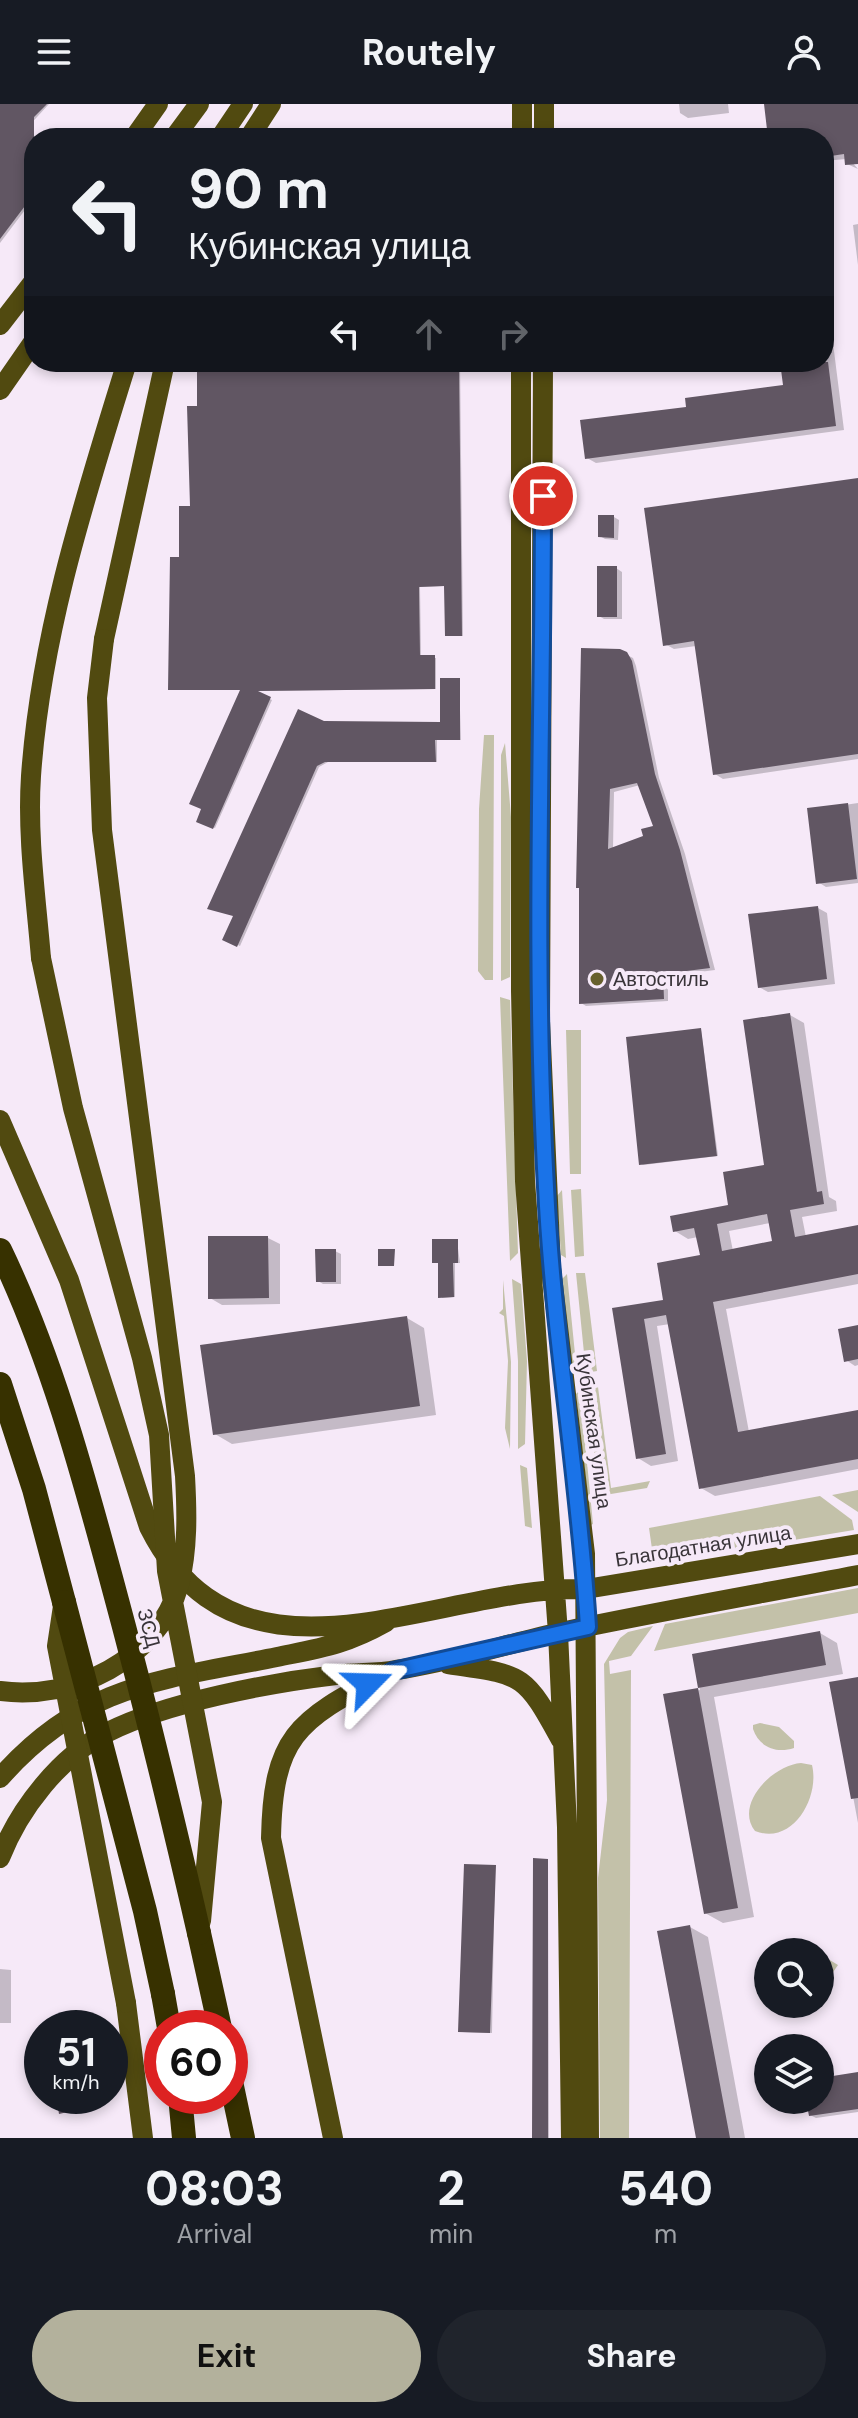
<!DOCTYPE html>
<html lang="en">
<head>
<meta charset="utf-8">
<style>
	:root { --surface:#171b24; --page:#20242c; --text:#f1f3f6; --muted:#9ea1a6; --accent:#b3b19c }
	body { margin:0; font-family:"DM Sans",sans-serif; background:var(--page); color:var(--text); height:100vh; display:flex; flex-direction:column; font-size:30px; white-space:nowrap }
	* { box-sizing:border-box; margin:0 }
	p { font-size:26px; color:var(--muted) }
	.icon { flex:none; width:44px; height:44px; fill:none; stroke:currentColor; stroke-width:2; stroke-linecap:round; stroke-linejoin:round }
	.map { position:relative; height:2034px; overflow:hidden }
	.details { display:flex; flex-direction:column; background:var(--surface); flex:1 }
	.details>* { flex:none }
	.hud { position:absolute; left:24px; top:24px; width:810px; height:244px; border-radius:32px; box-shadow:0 4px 12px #0003; background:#171b24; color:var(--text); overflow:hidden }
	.tools { position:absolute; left:754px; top:1834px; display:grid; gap:16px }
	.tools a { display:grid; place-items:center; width:80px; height:80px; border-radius:50%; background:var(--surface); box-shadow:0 4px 12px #0003; font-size:40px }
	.speed { position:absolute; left:24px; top:1906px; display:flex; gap:16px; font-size:40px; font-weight:700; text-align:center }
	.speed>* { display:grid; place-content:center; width:104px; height:104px; border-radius:50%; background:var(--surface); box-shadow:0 4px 12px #0003; line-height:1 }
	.speed small { font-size:20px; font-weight:400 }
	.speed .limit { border:12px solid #d22; background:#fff; color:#111 }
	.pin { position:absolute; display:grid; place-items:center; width:68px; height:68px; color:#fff; margin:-34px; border:4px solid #fff; border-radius:50%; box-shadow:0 2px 8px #0007 }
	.me { position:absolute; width:88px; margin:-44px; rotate:68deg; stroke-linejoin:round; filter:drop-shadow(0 0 6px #0008) }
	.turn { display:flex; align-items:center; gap:28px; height:168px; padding:0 32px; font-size:36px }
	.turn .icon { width:104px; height:104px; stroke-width:2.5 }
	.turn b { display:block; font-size:56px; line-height:68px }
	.lanes { display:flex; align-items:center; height:76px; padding:0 32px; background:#0003; justify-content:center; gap:40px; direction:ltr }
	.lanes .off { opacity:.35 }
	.eta { display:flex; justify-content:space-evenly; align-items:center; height:136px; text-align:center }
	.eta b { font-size:48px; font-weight:700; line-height:56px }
	.action { display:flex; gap:16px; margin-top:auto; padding:16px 32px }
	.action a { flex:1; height:92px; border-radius:48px; background:var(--accent); color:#111; font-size:32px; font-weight:700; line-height:92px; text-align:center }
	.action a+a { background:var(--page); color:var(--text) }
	header { display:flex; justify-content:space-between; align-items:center; height:104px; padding:0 32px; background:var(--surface); font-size:36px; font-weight:700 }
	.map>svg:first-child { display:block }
	.green { fill:#c3c1a9 }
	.shadow { fill:#0003; fill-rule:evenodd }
	.building { fill:#615663; fill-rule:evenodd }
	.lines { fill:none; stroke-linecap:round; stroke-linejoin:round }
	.major { stroke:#514a10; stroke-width:20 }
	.highway { stroke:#373100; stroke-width:24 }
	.major-bridge { stroke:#514a10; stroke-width:20 }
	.highway-bridge { stroke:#373100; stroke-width:24 }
	.route-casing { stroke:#114b97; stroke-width:20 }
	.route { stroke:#1a73e8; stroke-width:14 }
	.poi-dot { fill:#67602d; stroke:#f6e9f8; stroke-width:3 }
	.labels { text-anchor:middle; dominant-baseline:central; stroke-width:8; stroke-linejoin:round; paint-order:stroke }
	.poi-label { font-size:20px; fill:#393439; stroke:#f6e9f8; text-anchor:start }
	.street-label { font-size:20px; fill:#393439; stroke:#f6e9f8 }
</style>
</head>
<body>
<header><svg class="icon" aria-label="menu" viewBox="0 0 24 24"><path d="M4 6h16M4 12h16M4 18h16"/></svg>Routely<svg class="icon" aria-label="person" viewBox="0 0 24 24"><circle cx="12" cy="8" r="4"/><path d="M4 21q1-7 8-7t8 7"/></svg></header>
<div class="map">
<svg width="858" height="2034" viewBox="0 0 858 2034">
	<rect width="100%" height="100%" fill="#f6e9f8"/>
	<path class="green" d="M 484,631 L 494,631 L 493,876 L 485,876 L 478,867 L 479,705 Z
		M 505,639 L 511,713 L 510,873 L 501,877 L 501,651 Z
		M 500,893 L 510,896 L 518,1149 L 510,1157 Z
		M 566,926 L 581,926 L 581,1070 L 570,1070 Z
		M 581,1085 L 584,1152 L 575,1153 L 571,1086 Z
		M 562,1086 L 566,1154 L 561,1151 L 557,1092 Z
		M 576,1169 L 585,1169 L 597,1267 L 586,1269 Z
		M 567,1170 L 577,1270 L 572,1268 L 562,1175 Z
		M 512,1175 L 521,1180 L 527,1257 L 525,1340 L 518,1345 L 518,1257 Z
		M 503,1176 L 511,1258 L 510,1345 L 505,1324 L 508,1257 L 504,1212 L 499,1209 L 503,1205 Z
		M 598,1283 L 611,1384 L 650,1377 L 647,1384 L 599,1392 L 587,1284 Z
		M 580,1286 L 593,1420 L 591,1421 L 576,1290 Z
		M 520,1361 L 527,1364 L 532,1424 L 525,1422 Z
		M 858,1386 L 858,1408 L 832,1391 Z
		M 820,1392 L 852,1416 L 854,1426 L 654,1459 L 649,1424 Z
		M 858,1484 L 858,1509 L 654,1547 L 665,1520 Z
		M 653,1522 L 631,1552 L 609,1557 L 610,1570 L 631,1566 L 629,2034 L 600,2034 L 598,1774 L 607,1696 L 604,1560 L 620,1534 L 628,1528 Z
		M 760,1619 L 779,1623 L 794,1637 L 794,1644 C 776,1650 759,1643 753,1625 L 753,1621 Z
		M 801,1659 L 812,1661 C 820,1693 793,1742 755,1727 C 734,1700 773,1661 801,1659 Z
		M 820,1850 L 838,1861 L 820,1887 Z"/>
	<path class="shadow" d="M 5,0 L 49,0 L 26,25 L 37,34 L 34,34 L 34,94 L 0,139 L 0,6 Z
		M 679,0 L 728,0 L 729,9 L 688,14 L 680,9 Z
		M 766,0 L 858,0 L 858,58 L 852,58 L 858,65 L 847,60 L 846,55 L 824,57 L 824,34 L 770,34 Z
		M 858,120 L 858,161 L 853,121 Z
		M 824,168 L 844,326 L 596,359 L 587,354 L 688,305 L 786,283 L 782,258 L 824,258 Z
		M 199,258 L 460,258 L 463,532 L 449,532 L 446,482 L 420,483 L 421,553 L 436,554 L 436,585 L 254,587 L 272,596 L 215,724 L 198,717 L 242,586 L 170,585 L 181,455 L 193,404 Z
		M 858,376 L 858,655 L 723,675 L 715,670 L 696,542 L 674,545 L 665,540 Z
		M 614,413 L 619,416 L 618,436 L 605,435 L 600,432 Z
		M 616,464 L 622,468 L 622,515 L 604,515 L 599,512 Z
		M 619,547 L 633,554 L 636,562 L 659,674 L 685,750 L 715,866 L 668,872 L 668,897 L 586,902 L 581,899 ZM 640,681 L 656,723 L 645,733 L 613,745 L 614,688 Z
		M 459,576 L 461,636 L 437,636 L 437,658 L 328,658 L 319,663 L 240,842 L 225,835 L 324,619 L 442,620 Z
		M 858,699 L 858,779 L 826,783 L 818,778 L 810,706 Z
		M 818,804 L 827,809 L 835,880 L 768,888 L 759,883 Z
		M 790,911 L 804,919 L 829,1093 L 836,1097 L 837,1107 L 802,1113 L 806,1133 L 858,1123 L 858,1180 L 726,1205 L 749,1328 L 858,1308 L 858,1365 L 715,1392 L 701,1384 L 670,1220 L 657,1222 L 678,1357 L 651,1362 L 638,1354 L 614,1206 L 666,1197 L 703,1153 L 698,1133 L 688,1135 L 675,1127 L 731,1102 L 766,1062 ZM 770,1119 L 774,1139 L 733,1147 L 729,1127 Z
		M 701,926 L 718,1052 L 643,1061 L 641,1060 Z
		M 268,1134 L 280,1140 L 280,1200 L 222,1201 L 210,1194 Z
		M 457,1137 L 460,1159 L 455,1159 L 455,1193 L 442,1194 L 440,1159 L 434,1158 Z
		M 335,1147 L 341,1150 L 341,1180 L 323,1180 L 318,1177 Z
		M 407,1214 L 424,1224 L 436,1311 L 232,1340 L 215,1330 Z
		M 858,1223 L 858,1261 L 855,1262 L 846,1256 Z
		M 820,1529 L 837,1539 L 843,1570 L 714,1593 L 754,1813 L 723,1819 L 705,1809 L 666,1592 L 700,1586 L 694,1551 Z
		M 858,1575 L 858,1719 L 832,1580 Z
		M 548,1757 L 549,2034 L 534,2034 Z
		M 495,1763 L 492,1929 L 462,1928 Z
		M 690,1823 L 708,1833 L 745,2034 L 698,2034 Z
		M 0,1865 L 11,1866 L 11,1919 L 0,1919 Z
		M 858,1970 L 858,2008 L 816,2014 L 810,2011 L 808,1996 L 820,1996 L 820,1976 Z"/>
	<path class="building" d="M 0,0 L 47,0 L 34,13 L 34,90 L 0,135 Z
		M 764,0 L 858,0 L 858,60 L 845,61 L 844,50 L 824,53 L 824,34 L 768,34 Z
		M 197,258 L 459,258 L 462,532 L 445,532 L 444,482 L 419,483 L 420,551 L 435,551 L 435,585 L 258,587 L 271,593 L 213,725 L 196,718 L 201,705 L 189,700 L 240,586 L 168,586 L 170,453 L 179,453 L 179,402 L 190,402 L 187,302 L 197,302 Z
		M 780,258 L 828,258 L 836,322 L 585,355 L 580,316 L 686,303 L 685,294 L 783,281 Z
		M 858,374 L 858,650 L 713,671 L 694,537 L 663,542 L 644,404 Z
		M 598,411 L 614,411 L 614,434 L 598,433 Z
		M 597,462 L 617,462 L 617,513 L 597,513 Z
		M 581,544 L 620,545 L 627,548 L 632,557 L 655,670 L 680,746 L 710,864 L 663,870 L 664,895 L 579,900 L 579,784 L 576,784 ZM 637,679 L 653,722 L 641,725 L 643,732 L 608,745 L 610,685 Z
		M 440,574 L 460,574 L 460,636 L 435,636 L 436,658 L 325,658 L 317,662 L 237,843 L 222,836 L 233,812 L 207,805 L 298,605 L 324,617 L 440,618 Z
		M 848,699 L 857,775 L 816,780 L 807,704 Z
		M 818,802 L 827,875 L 758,884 L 748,810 Z
		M 790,909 L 817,1088 L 822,1087 L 824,1100 L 790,1106 L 795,1133 L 858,1121 L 858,1170 L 713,1198 L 738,1328 L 858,1306 L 858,1355 L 699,1385 L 666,1211 L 644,1215 L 666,1350 L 636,1355 L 612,1204 L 663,1196 L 657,1159 L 700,1151 L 694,1124 L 673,1128 L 670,1112 L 728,1101 L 723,1068 L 764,1061 L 743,916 ZM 767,1110 L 772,1137 L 722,1147 L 717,1120 Z
		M 701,924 L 717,1052 L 639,1061 L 626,933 Z
		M 208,1132 L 268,1132 L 269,1194 L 208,1195 Z
		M 432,1135 L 458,1135 L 458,1159 L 453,1159 L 454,1193 L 438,1194 L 438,1159 L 432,1159 Z
		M 315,1145 L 336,1145 L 336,1178 L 316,1178 Z
		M 378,1145 L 395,1145 L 394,1162 L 378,1162 Z
		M 407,1212 L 420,1302 L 213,1331 L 200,1241 Z
		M 858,1221 L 858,1255 L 844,1258 L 838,1225 Z
		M 820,1527 L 826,1561 L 698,1584 L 692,1550 Z
		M 858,1573 L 858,1694 L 851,1695 L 829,1578 Z
		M 698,1584 L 738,1804 L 704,1810 L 663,1590 Z
		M 533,1754 L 548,1755 L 548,2034 L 532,2034 Z
		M 464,1760 L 496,1761 L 490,1929 L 458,1928 Z
		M 690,1821 L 730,2034 L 696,2034 L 657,1827 Z
		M 858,1968 L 858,2005 L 809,2012 L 806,1996 L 820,1996 L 820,1974 Z
		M 56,1992 L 69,1992 L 72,2007 L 59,2010 Z"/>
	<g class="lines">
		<path class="major" d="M 544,0 L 544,34
			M 134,34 L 158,0
			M 174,34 L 199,0
			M 220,34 L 243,0
			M 249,34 L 271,0
			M 522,34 L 522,0
			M 0,221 L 34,177
			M 521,258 L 521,887 L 525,1077 L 558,1529 L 567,1723 L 571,2034
			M 543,258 L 540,917 L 551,1164 L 585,1450 L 589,2034
			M 0,286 L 34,237
			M 104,535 L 165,258
			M 41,854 C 36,794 27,732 31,672 C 41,529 85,394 127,258
			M 0,1016 L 69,1176 L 149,1423 C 240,1605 438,1481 586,1485 L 858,1440
			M 448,1560 C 523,1571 524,1568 561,1636
			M 0,1674 C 82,1580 162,1576 277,1553 C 321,1544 345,1541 386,1518
			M 0,1754 C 19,1705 60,1652 108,1628 C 168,1598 269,1579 336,1571 C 356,1568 376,1570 396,1566 C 452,1558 506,1540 561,1528 C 660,1507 759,1490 858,1471
			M 126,1899 L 143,2034
			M 333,2034 L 271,1734 C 273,1634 296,1616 383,1572"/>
		<path class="highway" d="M 0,1280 L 34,1385 L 64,1498
			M 199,1829 L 220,1924
			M 163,1890 L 169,1924
			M 230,1973 L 243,2034
			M 180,1992 L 184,2034"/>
		<path class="major-bridge" d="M 41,854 L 73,1004 L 142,1254 L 159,1331 L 167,1467 L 212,1698 L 201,1817
			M 63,1502 L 57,1542 L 126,1899
			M 0,1587 C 73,1597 158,1556 179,1481 C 188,1445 187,1408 185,1372 L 102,726 L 97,594 L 104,535"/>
		<path class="highway-bridge" d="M 0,1146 C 50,1250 81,1363 111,1474 C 143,1592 172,1711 199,1829
			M 64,1498 L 145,1807 L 163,1890"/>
	</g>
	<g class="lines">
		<defs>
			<path id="route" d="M 368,1580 L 393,1567 L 588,1523 C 579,1375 553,1230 546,1083 C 533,853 543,622 543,392"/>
		</defs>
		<use href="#route" class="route-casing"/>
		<use href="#route" class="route"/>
	</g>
	<circle class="poi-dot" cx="597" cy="875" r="8"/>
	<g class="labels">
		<g class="poi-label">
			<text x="613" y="875">Автостиль</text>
		</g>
		<g class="street-label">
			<text transform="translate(594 1327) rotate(82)">Кубинская улица</text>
			<text transform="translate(703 1442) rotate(-9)">Благодатная улица</text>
			<text transform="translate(149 1524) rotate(75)">ЗСД</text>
		</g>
	</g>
</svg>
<div class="tools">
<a><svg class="icon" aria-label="search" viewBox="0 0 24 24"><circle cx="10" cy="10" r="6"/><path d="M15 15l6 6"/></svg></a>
<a><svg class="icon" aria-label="layers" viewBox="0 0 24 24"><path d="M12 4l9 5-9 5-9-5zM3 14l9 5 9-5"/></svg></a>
</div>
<div class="speed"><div>51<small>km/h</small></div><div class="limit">60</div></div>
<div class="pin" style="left:543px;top:392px;background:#d93025"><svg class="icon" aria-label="arrive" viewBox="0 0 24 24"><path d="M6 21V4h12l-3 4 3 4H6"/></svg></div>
<svg class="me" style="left:368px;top:1580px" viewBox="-20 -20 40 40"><path d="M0-17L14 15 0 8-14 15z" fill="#1a73e8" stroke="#fff" stroke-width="4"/></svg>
<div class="hud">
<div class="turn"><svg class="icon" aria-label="left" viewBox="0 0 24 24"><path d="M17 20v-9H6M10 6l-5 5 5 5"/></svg><div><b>90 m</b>Кубинская улица</div></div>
<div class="lanes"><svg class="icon" aria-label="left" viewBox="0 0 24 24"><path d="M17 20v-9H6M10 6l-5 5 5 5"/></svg><svg class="icon off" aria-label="ahead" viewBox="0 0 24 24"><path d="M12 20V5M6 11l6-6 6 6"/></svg><svg class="icon off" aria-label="right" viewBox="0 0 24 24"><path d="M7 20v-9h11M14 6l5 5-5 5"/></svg></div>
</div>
</div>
<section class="details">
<div class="eta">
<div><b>08:03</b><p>Arrival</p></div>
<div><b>2</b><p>min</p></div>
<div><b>540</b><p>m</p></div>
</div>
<div class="action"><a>Exit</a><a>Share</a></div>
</section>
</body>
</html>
